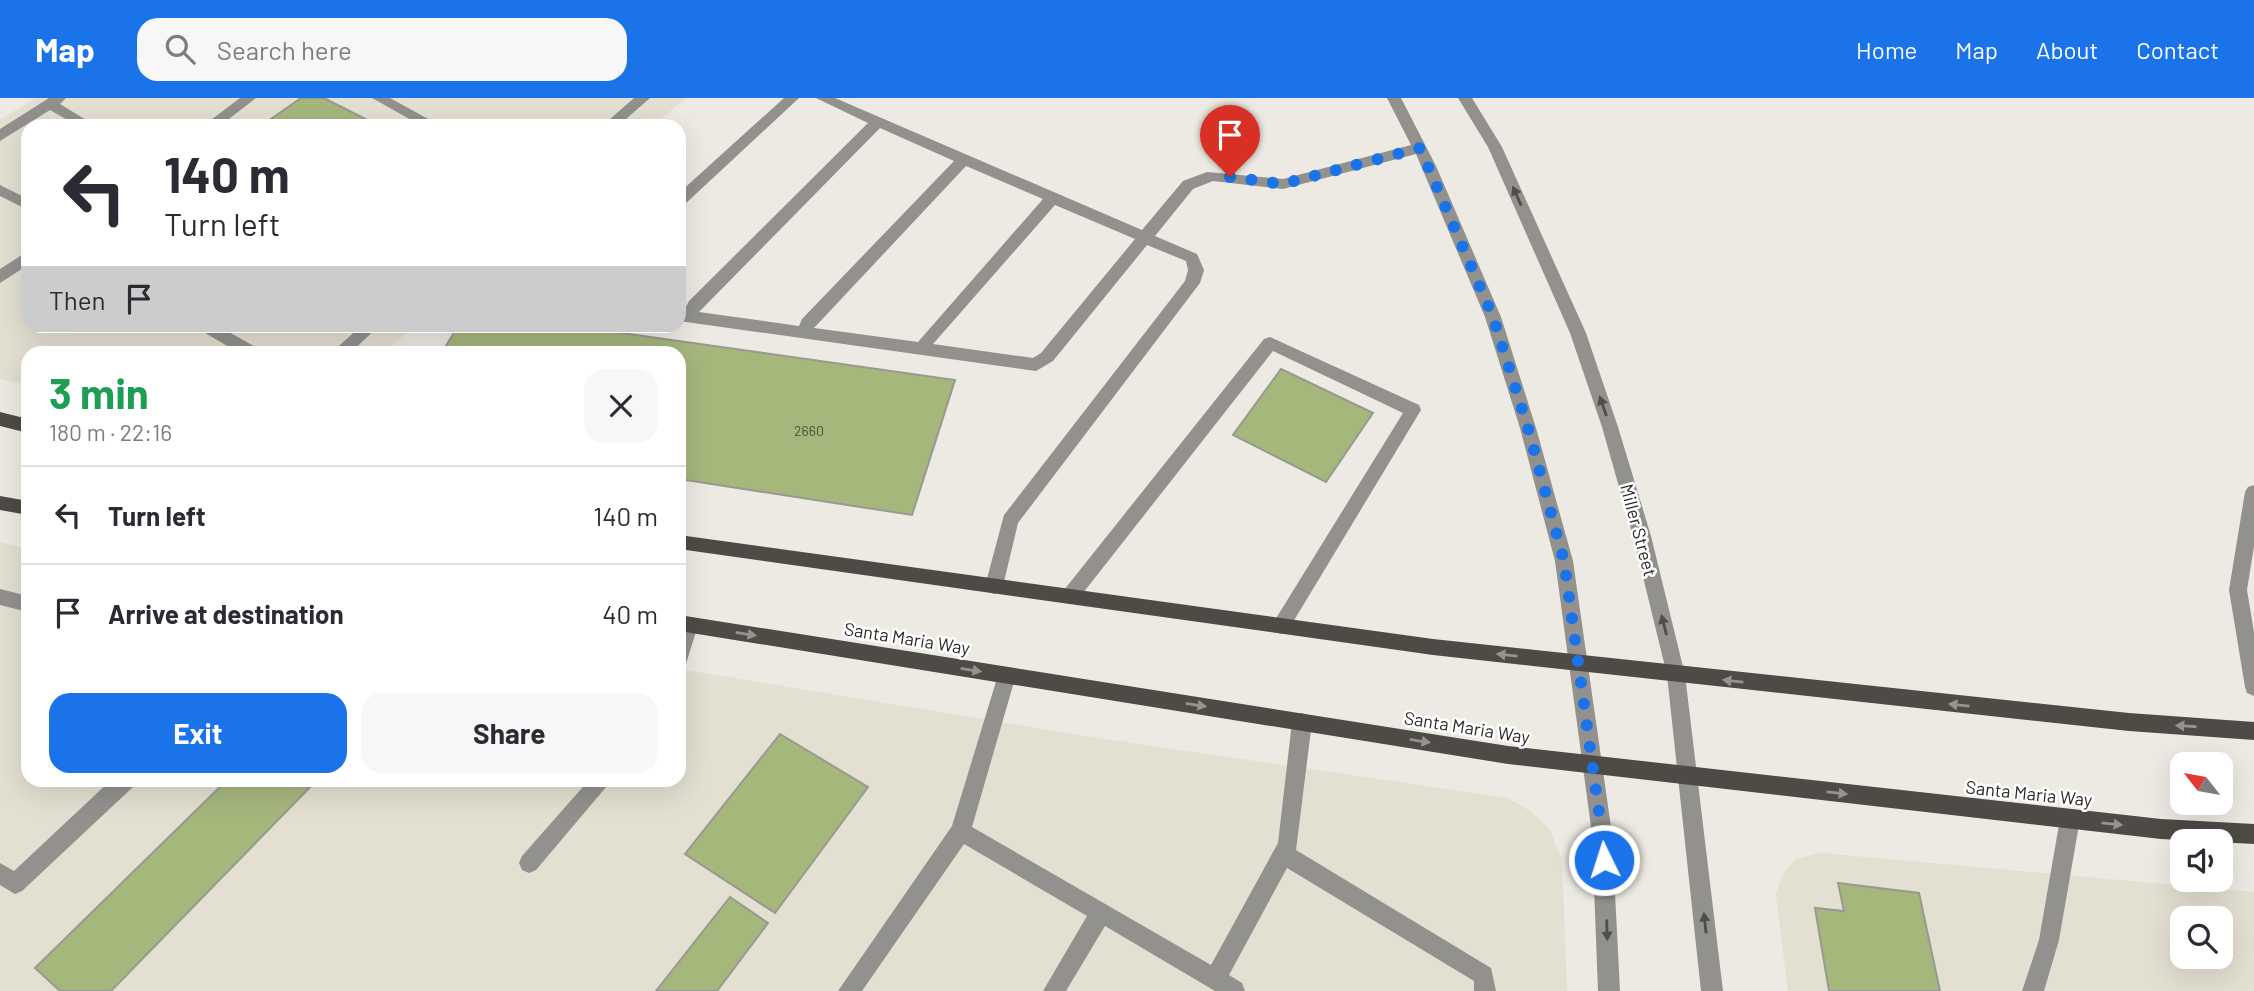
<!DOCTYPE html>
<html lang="en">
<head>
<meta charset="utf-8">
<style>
	:root { --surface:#fff; --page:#f7f7f7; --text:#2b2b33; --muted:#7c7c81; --line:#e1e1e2; --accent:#1a73e8 }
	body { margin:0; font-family:Barlow,sans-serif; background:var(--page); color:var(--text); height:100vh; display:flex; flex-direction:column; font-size:26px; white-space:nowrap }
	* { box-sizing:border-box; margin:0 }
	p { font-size:23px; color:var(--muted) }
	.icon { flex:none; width:38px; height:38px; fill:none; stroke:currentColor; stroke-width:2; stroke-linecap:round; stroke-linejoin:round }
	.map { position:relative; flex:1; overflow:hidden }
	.side { position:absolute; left:21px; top:248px; width:665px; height:441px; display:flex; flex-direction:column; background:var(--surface); border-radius:21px; box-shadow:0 7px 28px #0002 }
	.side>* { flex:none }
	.banner { position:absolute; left:21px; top:21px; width:665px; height:214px; border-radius:21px; box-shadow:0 7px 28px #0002; background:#fff; color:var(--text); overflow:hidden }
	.needle { width:46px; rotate:301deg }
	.fabs { position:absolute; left:2170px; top:654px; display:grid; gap:14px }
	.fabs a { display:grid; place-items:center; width:63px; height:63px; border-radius:14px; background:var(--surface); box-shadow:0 7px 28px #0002; font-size:35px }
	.pin { position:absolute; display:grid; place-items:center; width:60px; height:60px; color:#fff; margin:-72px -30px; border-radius:50% 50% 50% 0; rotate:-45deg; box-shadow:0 0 7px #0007 }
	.pin .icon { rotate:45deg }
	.me { position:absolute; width:77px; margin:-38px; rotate:356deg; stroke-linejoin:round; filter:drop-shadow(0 0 5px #0008) }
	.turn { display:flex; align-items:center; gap:24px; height:147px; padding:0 28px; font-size:32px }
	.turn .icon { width:91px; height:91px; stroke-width:2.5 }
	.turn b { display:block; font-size:49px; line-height:60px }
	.then { display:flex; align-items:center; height:66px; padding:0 28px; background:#0003; gap:14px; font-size:26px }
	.round { display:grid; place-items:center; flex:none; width:74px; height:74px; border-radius:21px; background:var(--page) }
	.overview { display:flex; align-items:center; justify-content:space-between; height:119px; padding:0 28px }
	h1 { font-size:42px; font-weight:700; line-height:52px; color:#1e9e55 }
	.action { display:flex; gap:14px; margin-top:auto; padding:14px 28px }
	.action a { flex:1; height:80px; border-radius:21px; background:var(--accent); color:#fff; font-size:28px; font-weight:700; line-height:80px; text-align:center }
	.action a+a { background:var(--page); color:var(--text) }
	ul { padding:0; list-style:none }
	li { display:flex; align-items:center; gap:21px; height:98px; padding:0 28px; border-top:2px solid var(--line) }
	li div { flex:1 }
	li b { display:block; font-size:26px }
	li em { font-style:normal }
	header { display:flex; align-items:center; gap:42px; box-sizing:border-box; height:98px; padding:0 35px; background:var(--accent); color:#fff }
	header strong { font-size:33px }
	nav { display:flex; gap:38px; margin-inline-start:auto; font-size:24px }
	.search { width:490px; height:63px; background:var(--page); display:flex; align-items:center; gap:18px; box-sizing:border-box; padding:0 24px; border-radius:21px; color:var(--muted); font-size:26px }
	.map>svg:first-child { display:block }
	.built { fill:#e3dfd1; fill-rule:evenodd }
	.building { fill:#a6b77c; stroke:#979992; stroke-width:2 }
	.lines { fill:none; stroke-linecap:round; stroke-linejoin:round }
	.minor { fill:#93918e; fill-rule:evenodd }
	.major { fill:#4e4a45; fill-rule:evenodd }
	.oneway { fill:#4f4e4c }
	.oneway2 { fill:#95928f }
	.route { stroke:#1a73e8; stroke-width:12; stroke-dasharray:0 21.6 }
	.labels { text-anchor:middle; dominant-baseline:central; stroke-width:5; stroke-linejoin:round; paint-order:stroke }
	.number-label { font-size:14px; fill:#4a4d3d }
	.street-label { font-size:18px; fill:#2b2a28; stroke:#fff }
</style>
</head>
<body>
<header>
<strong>Map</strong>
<div class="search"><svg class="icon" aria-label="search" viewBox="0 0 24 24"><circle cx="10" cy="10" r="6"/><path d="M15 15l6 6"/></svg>Search here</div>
<nav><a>Home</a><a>Map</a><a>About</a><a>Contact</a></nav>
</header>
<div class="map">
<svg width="2254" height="893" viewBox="0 0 2254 893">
	<rect width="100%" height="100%" fill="#eceae2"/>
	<path class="built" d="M 35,0 L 686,0 L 653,28 L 28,28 L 28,228 L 416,228 L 383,255 L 28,256 L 28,287 L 0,281 L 0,22 Z
		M 0,444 L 28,451 L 28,682 L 679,682 L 679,571 L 1078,637 L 1508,700 L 1530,713 L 1549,730 L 1562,762 L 1567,893 L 0,893 Z
		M 1821,755 L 2254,794 L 2254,893 L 1788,893 L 1776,797 L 1782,777 L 1796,761 ZM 2182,821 L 2221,821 L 2221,859 L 2182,859 Z"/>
	<path class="building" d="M 301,0 L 324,0 L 379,28 L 261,28 Z
		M 458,228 L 572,228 L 955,282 L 912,417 L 679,381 L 679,256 L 441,256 Z
		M 1281,271 L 1373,315 L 1326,384 L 1233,337 Z
		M 780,636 L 868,689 L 775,815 L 685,756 Z
		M 227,682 L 317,682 L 111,893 L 60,893 L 35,870 Z
		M 1838,785 L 1919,795 L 1940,893 L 1829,893 L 1815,810 L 1844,813 Z
		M 730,799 L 768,825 L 717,893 L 656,893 Z"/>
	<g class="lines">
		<path class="minor" d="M 49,0 L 66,0 L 60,6 L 96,28 L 78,28 L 50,12 L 0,43 L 0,31 Z
			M 240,0 L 256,0 L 220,28 L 203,28 Z
			M 372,0 L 390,0 L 441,28 L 422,28 Z
			M 634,0 L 650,0 L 618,28 L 602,28 Z
			M 784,0 L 799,0 L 684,107 L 679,108 L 679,95 Z
			M 816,0 L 835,0 L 1142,132 L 1183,83 L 1207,74 L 1283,81 L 1411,47 L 1387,0 L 1401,0 L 1436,68 L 1501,219 L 1536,330 L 1573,463 L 1612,736 L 1620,893 L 1598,893 L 1592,736 L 1555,463 L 1520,330 L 1485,219 L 1416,56 L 1283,91 L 1213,83 L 1193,91 L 1155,138 L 1197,156 L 1204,172 L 1200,185 L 1018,425 L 1003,488 L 1000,494 L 994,496 L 988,494 L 985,488 L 1004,417 L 1185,183 L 1188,172 L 1186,163 L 1147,147 L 1053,263 L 1036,273 L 679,223 L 679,211 L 684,212 L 689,203 L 868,25 ZM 880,30 L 954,63 L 802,221 L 799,228 L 699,214 ZM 966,68 L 1043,101 L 918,244 L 814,230 ZM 1055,107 L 1135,141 L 1041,255 L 1033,260 L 933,246 Z
			M 1458,0 L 1472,0 L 1502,49 L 1586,235 L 1618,329 L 1651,438 L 1685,577 L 1723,893 L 1701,893 L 1667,577 L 1633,438 L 1602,329 L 1570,235 L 1488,49 Z
			M 0,87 L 28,101 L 28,112 L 0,98 Z
			M 28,153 L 28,167 L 0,185 L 0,171 Z
			M 198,228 L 218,228 L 261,252 L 263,256 L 241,256 L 200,232 Z
			M 361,228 L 379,228 L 349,256 L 330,256 Z
			M 1270,239 L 1419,307 L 1421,312 L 1287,534 L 1281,536 L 1275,534 L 1272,528 L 1275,522 L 1403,315 L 1273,253 L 1076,504 L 1070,506 L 1064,504 L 1061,498 L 1064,492 L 1264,241 Z
			M 2254,387 L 2254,448 L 2247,492 L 2254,534 L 2254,598 L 2247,595 L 2245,589 L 2229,492 L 2245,394 L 2248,389 Z
			M 0,491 L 28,498 L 28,514 L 0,507 Z
			M 689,519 L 695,521 L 698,527 L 686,566 L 679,568 L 679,530 L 683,521 Z
			M 1007,569 L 1014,571 L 1016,577 L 972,729 L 1211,867 L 1278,745 L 1292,624 L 1295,618 L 1302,615 L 1309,618 L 1312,624 L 1296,752 L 1491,870 L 1496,893 L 1474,893 L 1474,883 L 1287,770 L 1229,877 L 1242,885 L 1245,893 L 1215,893 L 1105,828 L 1066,893 L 1043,893 L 1087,818 L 964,746 L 862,893 L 838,893 L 952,728 L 998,577 L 1000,571 Z
			M 111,682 L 136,682 L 133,689 L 22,793 L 15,796 L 0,787 L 0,765 L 14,773 Z
			M 589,682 L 612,682 L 536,772 L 529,775 L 522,772 L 519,765 L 522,758 Z
			M 2070,711 L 2077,714 L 2080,721 L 2059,842 L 2044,893 L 2022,893 L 2039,842 L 2060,721 L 2063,714 Z"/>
		<path class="major" d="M 0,314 L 28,321 L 28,335 L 0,328 Z
			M 0,398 L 28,403 L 28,417 L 0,412 Z
			M 679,437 L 1433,541 L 2129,615 L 2254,624 L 2254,642 L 2129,633 L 1433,557 L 679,451 Z
			M 679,517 L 1508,648 L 2161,721 L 2254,726 L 2254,746 L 2161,741 L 1508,666 L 679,533 Z"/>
	</g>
	<defs><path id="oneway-solid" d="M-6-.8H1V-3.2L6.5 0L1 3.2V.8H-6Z" transform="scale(1.75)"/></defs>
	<g class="oneway">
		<use href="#oneway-solid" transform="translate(1517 98) rotate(-114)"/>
		<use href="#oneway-solid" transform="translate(1603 308) rotate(-109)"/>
		<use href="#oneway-solid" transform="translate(1664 527) rotate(-104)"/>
		<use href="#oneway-solid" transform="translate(1705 825) rotate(-96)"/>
		<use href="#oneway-solid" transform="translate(1607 832) rotate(88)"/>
	</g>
	<g class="oneway2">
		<use href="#oneway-solid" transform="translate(746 536) rotate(9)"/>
		<use href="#oneway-solid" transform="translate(1507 557) rotate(-174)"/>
		<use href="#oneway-solid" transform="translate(971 572) rotate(9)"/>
		<use href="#oneway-solid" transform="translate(1733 583) rotate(-174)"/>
		<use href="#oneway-solid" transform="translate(1196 607) rotate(9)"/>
		<use href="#oneway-solid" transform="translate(1959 607) rotate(-174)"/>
		<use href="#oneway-solid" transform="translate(2186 628) rotate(-176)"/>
		<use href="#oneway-solid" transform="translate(1420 643) rotate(9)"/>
		<use href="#oneway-solid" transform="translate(1837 695) rotate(6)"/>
		<use href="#oneway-solid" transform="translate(2112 726) rotate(6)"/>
	</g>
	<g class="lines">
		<path class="route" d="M 1230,79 L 1283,86 L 1420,50 L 1493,219 L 1528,330 L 1564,463 L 1602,736 L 1604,762"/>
	</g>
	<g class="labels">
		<g class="number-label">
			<text x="809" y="332">2660</text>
		</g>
		<g class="street-label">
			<text transform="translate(1639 432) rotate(75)">Miller Street</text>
			<text transform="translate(907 540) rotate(9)">Santa Maria Way</text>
			<text transform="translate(1467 629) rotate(9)">Santa Maria Way</text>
			<text transform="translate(2029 695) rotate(6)">Santa Maria Way</text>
		</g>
	</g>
</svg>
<div class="fabs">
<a><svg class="needle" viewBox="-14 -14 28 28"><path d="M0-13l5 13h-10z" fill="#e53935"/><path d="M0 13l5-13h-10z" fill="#7c7c81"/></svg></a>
<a><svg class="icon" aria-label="sound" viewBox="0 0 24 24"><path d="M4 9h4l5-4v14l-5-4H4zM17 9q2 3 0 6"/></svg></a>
<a><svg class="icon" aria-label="search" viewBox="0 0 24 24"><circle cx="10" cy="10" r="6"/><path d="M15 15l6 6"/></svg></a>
</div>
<div class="pin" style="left:1230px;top:79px;background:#d93025"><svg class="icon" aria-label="arrive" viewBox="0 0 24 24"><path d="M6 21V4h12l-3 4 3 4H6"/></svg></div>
<svg class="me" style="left:1604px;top:762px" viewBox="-20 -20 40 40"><circle r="17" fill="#1a73e8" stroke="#fff" stroke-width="3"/><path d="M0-11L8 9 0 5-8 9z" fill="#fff"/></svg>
<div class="banner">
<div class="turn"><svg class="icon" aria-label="left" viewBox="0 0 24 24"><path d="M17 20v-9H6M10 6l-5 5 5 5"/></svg><div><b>140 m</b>Turn left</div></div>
<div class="then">Then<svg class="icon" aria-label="arrive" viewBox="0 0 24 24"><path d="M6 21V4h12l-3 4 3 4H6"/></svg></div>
</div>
<section class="side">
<div class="overview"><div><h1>3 min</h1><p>180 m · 22:16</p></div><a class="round"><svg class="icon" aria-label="close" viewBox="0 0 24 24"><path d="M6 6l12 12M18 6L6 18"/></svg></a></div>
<ul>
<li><svg class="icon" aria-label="left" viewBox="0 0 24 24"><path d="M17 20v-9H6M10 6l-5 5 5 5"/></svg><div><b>Turn left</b></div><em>140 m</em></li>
<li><svg class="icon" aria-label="arrive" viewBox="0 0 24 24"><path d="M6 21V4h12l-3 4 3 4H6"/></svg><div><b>Arrive at destination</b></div><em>40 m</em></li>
</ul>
<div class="action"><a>Exit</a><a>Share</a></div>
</section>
</div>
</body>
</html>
